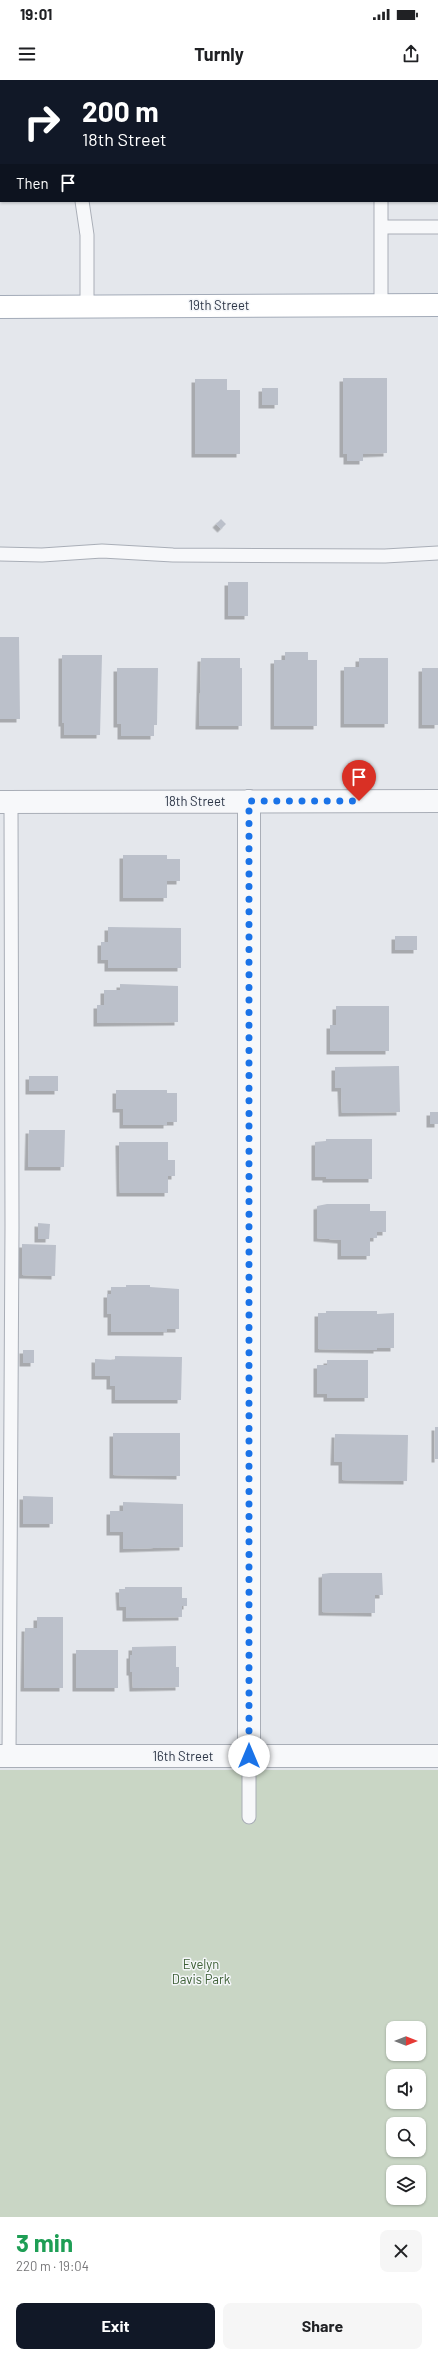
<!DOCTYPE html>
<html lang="en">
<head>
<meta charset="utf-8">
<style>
	:root { --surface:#fff; --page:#f6f6f6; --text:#202124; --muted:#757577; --accent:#111827 }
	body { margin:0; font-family:Barlow,sans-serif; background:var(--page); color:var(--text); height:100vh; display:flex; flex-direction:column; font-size:15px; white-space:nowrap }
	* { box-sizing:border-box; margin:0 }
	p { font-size:13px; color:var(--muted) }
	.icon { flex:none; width:22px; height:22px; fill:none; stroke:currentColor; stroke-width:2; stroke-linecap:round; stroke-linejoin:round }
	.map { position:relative; height:2137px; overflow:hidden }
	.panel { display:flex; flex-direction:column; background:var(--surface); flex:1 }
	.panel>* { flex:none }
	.banner { position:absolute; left:0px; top:0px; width:438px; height:122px; box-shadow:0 1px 3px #0004; background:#111827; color:#fff; overflow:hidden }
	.needle { width:26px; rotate:90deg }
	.fabs { position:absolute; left:386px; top:1941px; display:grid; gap:8px }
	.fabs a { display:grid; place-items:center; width:40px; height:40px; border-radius:8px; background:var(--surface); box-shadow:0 1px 3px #0004; font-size:20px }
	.pin { position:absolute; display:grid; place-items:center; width:34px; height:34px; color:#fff; margin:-41px -17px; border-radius:50% 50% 50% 0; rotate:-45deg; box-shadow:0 0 4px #0007 }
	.pin .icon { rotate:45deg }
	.me { position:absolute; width:44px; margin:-22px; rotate:0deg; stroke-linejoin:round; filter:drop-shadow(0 0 3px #0008) }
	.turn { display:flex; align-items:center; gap:14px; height:84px; padding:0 16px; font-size:18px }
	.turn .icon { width:52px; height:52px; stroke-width:2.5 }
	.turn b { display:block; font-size:28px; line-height:34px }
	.then { display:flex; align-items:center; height:38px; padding:0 16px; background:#0003; gap:8px; font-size:15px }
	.round { display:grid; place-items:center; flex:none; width:42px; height:42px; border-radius:8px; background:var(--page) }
	.headline { display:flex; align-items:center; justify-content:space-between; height:68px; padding:0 16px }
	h1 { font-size:24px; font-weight:700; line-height:30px; color:#1e9e55 }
	.primary-button { display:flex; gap:8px; margin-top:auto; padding:8px 16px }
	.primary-button a { flex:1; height:46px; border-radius:8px; background:var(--accent); color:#fff; font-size:16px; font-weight:700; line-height:46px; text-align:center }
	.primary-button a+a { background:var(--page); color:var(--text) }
	.status { display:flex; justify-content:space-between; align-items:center; height:28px; padding:0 20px; background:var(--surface); direction:ltr }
	.status svg { height:11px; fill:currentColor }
	header { display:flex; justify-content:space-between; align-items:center; height:52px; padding:0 16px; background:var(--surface); font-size:18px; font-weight:700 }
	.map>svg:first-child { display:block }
	.green { fill:#c9d6c5; fill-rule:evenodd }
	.building { fill:#bbc0ca; filter:url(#shadow) }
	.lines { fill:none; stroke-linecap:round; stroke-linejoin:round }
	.service-casing { stroke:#a9aeb7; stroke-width:15 }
	.minor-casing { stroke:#a9aeb7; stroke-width:24 }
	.primary-casing { stroke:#a3abb8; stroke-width:24 }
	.service { stroke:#f7f8fa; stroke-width:13 }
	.minor { stroke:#f7f8fa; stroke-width:22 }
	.primary { stroke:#fff; stroke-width:22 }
	.route { stroke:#1a73e8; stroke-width:7; stroke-dasharray:0 12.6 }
	.labels { text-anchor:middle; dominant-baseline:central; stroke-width:3; stroke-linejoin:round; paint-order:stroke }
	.street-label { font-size:13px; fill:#2b3445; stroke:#f4f6f9 }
	.park-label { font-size:13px; fill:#3f6138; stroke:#f4f6f9 }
</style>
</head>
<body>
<div class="status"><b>19:01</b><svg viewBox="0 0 49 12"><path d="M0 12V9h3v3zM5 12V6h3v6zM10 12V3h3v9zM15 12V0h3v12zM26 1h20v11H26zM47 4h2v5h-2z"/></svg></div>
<header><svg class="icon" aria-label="menu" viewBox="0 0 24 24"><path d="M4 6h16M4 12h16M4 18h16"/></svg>Turnly<svg class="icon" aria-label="share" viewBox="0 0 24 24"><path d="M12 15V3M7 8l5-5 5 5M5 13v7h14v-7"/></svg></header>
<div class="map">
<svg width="438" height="2137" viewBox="0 0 438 2137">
	<defs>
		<filter id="shadow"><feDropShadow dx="-3.5" dy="3.5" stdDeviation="0" flood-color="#0004"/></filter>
	</defs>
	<rect width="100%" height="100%" fill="#e4e7ec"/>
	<path class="green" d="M 0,1690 L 438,1690 L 438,2137 L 0,2137 ZM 393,1948 L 419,1948 L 419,1974 L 393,1974 ZM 393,1996 L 419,1996 L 419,2022 L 393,2022 ZM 393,2044 L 419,2044 L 419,2070 L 393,2070 ZM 393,2092 L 419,2092 L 419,2118 L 393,2118 Z"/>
	<path class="building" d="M 343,298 L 387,298 L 387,373 L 363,374 L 363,381 L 347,381 L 347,374 L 343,374 Z
		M 195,299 L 227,299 L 227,310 L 240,310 L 240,374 L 195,374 Z
		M 262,308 L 278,308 L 278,325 L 262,325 Z
		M 221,439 L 226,444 L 221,449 L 216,444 Z
		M 228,502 L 248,502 L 248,536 L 228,536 Z
		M 0,557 L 19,557 L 20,639 L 0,639 Z
		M 285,572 L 308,572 L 308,580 L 317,580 L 317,646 L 274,646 L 274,580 L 285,580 Z
		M 62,575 L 102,575 L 100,655 L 64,655 L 64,643 L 62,643 Z
		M 201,578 L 240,578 L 240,588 L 242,588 L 242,646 L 199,646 Z
		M 359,578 L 388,578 L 388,644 L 344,644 L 344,587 L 359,587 Z
		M 117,588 L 158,588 L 157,645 L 154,645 L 154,656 L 121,656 L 121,644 L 117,644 Z
		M 422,588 L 438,588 L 438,645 L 422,645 Z
		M 123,775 L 167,775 L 167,779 L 180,779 L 180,801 L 167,801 L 167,818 L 123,818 Z
		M 108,847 L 181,848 L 181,888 L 108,888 L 108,880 L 101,880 L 101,862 L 108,862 Z
		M 395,856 L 417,856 L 417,870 L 395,870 Z
		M 120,904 L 178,906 L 178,942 L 97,943 L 97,925 L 104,925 L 104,910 L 120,910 Z
		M 336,926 L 389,926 L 389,971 L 330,971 L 330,945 L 336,945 Z
		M 399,986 L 400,1032 L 342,1033 L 341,1008 L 335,1008 L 335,987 Z
		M 29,996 L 58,996 L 58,1011 L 29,1011 Z
		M 116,1010 L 167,1010 L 167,1013 L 177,1013 L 177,1042 L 167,1042 L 167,1045 L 123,1045 L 123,1029 L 116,1029 Z
		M 430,1032 L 438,1032 L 438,1044 L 430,1044 Z
		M 29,1050 L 65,1050 L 64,1087 L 28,1087 Z
		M 326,1059 L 372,1059 L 372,1099 L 326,1099 L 326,1097 L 315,1097 L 315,1062 L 326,1061 Z
		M 119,1062 L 168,1062 L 168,1080 L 175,1080 L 175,1096 L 168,1096 L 168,1113 L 120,1113 Z
		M 327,1124 L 370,1124 L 370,1131 L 386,1131 L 386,1152 L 377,1152 L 377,1158 L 370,1158 L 370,1176 L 341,1176 L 341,1160 L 317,1158 L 317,1126 Z
		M 38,1143 L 50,1144 L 49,1159 L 38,1159 Z
		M 22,1164 L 56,1165 L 55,1196 L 22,1195 Z
		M 126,1205 L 150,1205 L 150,1207 L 179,1209 L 179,1249 L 167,1249 L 167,1252 L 111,1252 L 111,1234 L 107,1234 L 107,1214 L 111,1214 L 111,1207 L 126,1207 Z
		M 326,1231 L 377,1231 L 377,1234 L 394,1233 L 394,1268 L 377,1268 L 377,1270 L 318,1269 L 318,1233 L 326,1233 Z
		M 23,1270 L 34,1270 L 34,1283 L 23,1283 Z
		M 115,1276 L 182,1277 L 181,1320 L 115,1320 L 115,1306 L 110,1306 L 110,1296 L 95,1296 L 95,1279 L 115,1280 Z
		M 327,1280 L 368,1280 L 368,1318 L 327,1318 L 327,1314 L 317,1314 L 317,1285 L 327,1285 Z
		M 435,1347 L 438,1347 L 438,1379 L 435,1379 Z
		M 113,1353 L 180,1353 L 180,1396 L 113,1395 Z
		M 335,1354 L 408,1355 L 407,1401 L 342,1400 L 342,1382 L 334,1382 Z
		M 23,1416 L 53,1417 L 53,1444 L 23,1444 Z
		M 123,1422 L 183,1424 L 183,1467 L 123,1469 L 123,1452 L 110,1452 L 110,1431 L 123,1431 Z
		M 330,1493 L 382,1493 L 383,1515 L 375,1515 L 375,1533 L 322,1532 L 322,1494 Z
		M 125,1507 L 182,1507 L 182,1518 L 187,1518 L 187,1526 L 182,1526 L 182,1537 L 126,1538 L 126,1527 L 120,1527 L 119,1509 L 125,1509 Z
		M 37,1537 L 63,1537 L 63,1608 L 24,1608 L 25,1548 L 37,1548 Z
		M 176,1566 L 176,1587 L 179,1587 L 179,1607 L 133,1608 L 132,1592 L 130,1592 L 130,1575 L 132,1575 L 132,1567 Z
		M 76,1570 L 118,1570 L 118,1608 L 76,1608 Z"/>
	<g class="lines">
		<defs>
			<path id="service" d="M 381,0 L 381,1
				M 53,1 L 53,0
				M 82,121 L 87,155 L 87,225
				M 381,121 L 381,224
				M 381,147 L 438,147
				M 0,474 L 42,475 L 102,471 L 173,475 L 385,476 L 438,473
				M 9,1676 L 12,1147 L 11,722
				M 249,1676 L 249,1737"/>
			<path id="minor" d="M 249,721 L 249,1676
				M 0,722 L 438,721
				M 0,1676 L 438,1676"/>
			<path id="primary" d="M 0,227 L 438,225"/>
		</defs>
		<use href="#service" class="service-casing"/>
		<use href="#minor" class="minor-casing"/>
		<use href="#primary" class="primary-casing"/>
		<use href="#service" class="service"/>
		<use href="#minor" class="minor"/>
		<use href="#primary" class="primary"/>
	</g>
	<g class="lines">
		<path class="route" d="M 249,1676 L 249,721 L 359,721"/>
	</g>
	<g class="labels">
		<g class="street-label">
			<text x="219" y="225">19th Street</text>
			<text x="195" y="721">18th Street</text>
			<text x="183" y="1676">16th Street</text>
		</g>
		<g class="park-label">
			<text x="201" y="1884">Evelyn<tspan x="201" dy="15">Davis Park</tspan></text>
		</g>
	</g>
</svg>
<div class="fabs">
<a><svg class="needle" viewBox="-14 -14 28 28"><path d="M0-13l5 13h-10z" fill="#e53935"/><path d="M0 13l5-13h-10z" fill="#757577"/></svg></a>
<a><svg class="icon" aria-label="sound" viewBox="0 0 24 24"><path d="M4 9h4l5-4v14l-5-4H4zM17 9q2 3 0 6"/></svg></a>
<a><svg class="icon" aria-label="search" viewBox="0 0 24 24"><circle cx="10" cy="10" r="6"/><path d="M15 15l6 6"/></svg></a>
<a><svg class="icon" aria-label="layers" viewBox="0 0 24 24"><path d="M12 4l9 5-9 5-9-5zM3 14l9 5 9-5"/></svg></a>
</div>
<div class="pin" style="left:359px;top:721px;background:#d93025"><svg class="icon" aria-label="arrive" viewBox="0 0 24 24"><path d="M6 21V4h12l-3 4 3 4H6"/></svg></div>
<svg class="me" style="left:249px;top:1676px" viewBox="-20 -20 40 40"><circle r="19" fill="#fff"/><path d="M0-13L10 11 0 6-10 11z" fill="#1a73e8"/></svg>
<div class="banner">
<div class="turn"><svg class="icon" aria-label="right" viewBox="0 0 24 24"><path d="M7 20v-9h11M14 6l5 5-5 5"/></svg><div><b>200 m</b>18th Street</div></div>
<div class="then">Then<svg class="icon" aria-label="arrive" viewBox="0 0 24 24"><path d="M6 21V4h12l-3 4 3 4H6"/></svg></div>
</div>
</div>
<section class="panel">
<div class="headline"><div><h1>3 min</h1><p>220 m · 19:04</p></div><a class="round"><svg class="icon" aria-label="close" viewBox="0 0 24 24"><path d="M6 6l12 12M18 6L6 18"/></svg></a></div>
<div class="primary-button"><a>Exit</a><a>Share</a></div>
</section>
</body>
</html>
